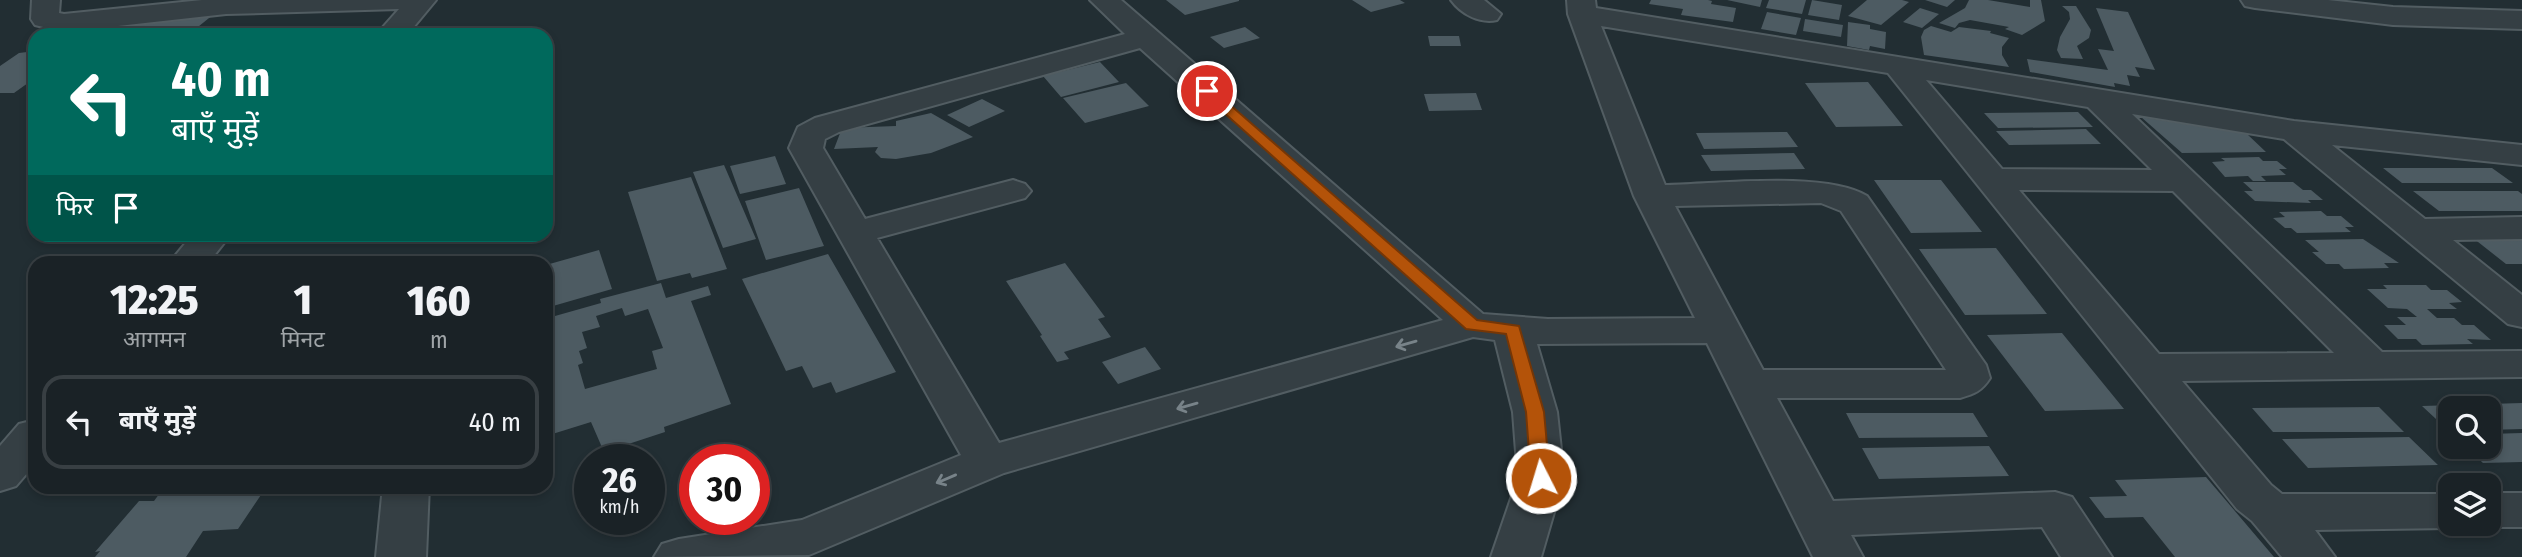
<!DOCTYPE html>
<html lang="hi">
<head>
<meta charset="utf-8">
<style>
	:root { --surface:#1a2226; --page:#232a2e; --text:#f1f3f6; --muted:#9fa4a7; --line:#383f43 }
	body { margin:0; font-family:"Fira Sans Condensed","Noto Sans Devanagari",sans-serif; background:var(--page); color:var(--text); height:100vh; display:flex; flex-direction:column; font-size:26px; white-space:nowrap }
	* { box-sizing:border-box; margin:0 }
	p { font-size:23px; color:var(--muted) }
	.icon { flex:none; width:38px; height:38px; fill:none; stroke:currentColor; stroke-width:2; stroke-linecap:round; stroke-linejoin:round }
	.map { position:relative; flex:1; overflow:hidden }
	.details { position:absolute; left:28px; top:256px; width:525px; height:238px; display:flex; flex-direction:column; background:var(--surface); border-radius:21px; box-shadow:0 4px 10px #0003,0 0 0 2px var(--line) }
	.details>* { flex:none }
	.hud { position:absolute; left:28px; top:28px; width:525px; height:214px; border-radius:21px; box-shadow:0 4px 10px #0003,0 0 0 2px var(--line); background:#00695c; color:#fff; overflow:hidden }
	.fabs { position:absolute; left:2438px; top:396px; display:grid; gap:14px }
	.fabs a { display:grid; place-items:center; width:63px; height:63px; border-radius:14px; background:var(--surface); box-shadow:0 4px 10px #0003,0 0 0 2px var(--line); font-size:35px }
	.speed { position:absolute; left:574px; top:444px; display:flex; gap:14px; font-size:35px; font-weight:700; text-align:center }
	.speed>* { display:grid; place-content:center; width:91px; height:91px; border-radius:50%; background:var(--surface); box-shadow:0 4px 10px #0003,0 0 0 2px var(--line); line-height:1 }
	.speed small { font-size:18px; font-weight:400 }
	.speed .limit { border:10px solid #d22; background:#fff; color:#111 }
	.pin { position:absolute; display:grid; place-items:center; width:60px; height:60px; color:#fff; margin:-30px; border:4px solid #fff; border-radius:50%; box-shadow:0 2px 7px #0007 }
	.me { position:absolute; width:77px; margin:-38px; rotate:355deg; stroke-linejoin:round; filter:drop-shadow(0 0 5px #0008) }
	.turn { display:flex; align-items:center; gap:24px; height:147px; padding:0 28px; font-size:32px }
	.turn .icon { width:91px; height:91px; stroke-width:2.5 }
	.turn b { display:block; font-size:49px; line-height:60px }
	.then { display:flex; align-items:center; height:66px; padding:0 28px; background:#0003; gap:14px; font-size:26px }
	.eta { display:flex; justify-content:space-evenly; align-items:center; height:119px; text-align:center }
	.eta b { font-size:42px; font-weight:800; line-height:49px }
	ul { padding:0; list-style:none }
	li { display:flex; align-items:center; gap:21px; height:94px; margin:0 14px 10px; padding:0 14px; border:4px solid var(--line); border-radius:21px }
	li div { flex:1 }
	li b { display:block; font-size:26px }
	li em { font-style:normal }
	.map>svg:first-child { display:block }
	.building { fill:#4d5b62; fill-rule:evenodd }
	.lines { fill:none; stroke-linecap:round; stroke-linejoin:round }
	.minor-casing { stroke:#525d62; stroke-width:4 }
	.minor { fill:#353f44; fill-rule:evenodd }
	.oneway { stroke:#788389 }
	.route { fill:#b45309; stroke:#753606; stroke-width:2 }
</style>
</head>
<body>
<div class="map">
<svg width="2522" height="557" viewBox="0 0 2522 557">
	<rect width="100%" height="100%" fill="#222e33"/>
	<path class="building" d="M 1166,0 L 1239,0 L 1239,1 L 1185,15 Z
		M 1352,0 L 1400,0 L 1405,3 L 1371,12 Z
		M 1651,0 L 1708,0 L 1712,1 L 1711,4 L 1736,8 L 1733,22 L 1681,15 L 1683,9 L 1649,4 Z
		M 1727,0 L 1762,0 L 1760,7 Z
		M 1769,0 L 1806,0 L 1802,14 L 1766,8 Z
		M 1812,0 L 1842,5 L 1839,20 L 1808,15 Z
		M 1867,0 L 1902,0 L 1909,2 L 1881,25 L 1848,16 Z
		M 1925,0 L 1955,0 L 1947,7 Z
		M 1969,0 L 1988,0 L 2030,7 L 2030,0 L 2041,0 L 2045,21 L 2022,35 L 2005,29 L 2009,27 L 1970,20 L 1959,23 L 1955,28 L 1939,23 L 1965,8 Z
		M 2062,6 L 2076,6 L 2091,30 L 2089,38 L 2077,46 L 2083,59 L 2061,58 L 2057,50 L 2060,37 L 2070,19 L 2069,12 Z
		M 1920,8 L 1939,14 L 1922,28 L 1903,22 Z
		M 2096,8 L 2128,12 L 2155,70 L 2135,67 L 2140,77 L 2127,75 L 2130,86 L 2114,83 L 2115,87 L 2030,72 L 2027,59 L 2108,70 L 2098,49 L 2114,51 Z
		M 1767,12 L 1801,18 L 1796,35 L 1761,29 Z
		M 214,14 L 188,35 L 59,35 L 66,30 L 129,29 L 138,22 L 178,21 L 186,15 Z
		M 1805,19 L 1843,25 L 1841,37 L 1803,31 Z
		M 1848,22 L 1870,25 L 1870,29 L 1886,32 L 1885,49 L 1870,46 L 1869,50 L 1847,46 Z
		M 1931,26 L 1951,32 L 1959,27 L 1991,31 L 1990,33 L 2009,38 L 2002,47 L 2002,55 L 2009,67 L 1924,55 L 1921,37 L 1924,30 Z
		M 1245,27 L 1260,38 L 1224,48 L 1210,37 Z
		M 1428,36 L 1459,36 L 1461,46 L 1430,46 Z
		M 35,51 L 35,78 L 14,93 L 0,93 L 0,66 L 19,53 Z
		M 1100,62 L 1119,82 L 1061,97 L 1043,76 Z
		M 1868,82 L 1903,126 L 1836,127 L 1805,83 Z
		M 1126,83 L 1149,106 L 1085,123 L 1063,98 Z
		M 1476,93 L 1482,110 L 1429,111 L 1424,94 Z
		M 982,99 L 1005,111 L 969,127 L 947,115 Z
		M 2078,112 L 2093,127 L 1998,128 L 1984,113 Z
		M 931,113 L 973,137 L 931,153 L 896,159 L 881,158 L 875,152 L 878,147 L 834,149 L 842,128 L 896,126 L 896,121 Z
		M 2141,117 L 2247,134 L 2266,152 L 2182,153 Z
		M 2086,129 L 2101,144 L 2009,145 L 1996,131 Z
		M 1787,132 L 1798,147 L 1704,149 L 1696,133 Z
		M 1794,153 L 1805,169 L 1711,171 L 1701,155 Z
		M 775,156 L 786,184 L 740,194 L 730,166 Z
		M 2259,157 L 2263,161 L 2277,161 L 2287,169 L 2279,169 L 2286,175 L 2261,176 L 2266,181 L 2253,181 L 2248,176 L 2225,177 L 2212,162 L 2225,161 L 2221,158 Z
		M 724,165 L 756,239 L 723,248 L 693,172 Z
		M 2383,168 L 2492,168 L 2513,183 L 2402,183 Z
		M 691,177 L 727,269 L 692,278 L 690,273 L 657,281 L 628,192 Z
		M 1874,180 L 1941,180 L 1982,232 L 1911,233 Z
		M 2243,182 L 2293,182 L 2303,190 L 2311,190 L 2323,200 L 2308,200 L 2311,203 L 2255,201 L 2244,191 L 2253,191 Z
		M 799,188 L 824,246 L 766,260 L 745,201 Z
		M 2413,191 L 2518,191 L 2522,194 L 2522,211 L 2439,211 Z
		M 2321,211 L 2327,216 L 2341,216 L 2354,227 L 2345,227 L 2351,232 L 2297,233 L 2291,228 L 2285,228 L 2273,218 L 2285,217 L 2279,212 Z
		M 2473,238 L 2522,238 L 2522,264 L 2506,264 Z
		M 2363,239 L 2399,263 L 2384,263 L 2389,268 L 2344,269 L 2339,264 L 2326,264 L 2312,252 L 2319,252 L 2305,240 Z
		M 1996,248 L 2047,314 L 1965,315 L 1919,249 Z
		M 599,250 L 612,289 L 553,306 L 555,316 L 601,303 L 600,299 L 661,283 L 666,298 L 708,286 L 711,295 L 691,301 L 731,404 L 664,427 L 665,432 L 604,452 L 591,422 L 546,436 L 546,265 ZM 622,308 L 625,316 L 648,309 L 663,348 L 652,351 L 657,369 L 585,389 L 578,365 L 583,363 L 579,351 L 587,348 L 582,332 L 600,327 L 596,316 Z
		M 828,254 L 896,372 L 836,393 L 831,382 L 813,388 L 802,366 L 786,371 L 742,279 Z
		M 1065,263 L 1105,317 L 1098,319 L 1111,337 L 1064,352 L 1069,359 L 1057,362 L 1040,336 L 1042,335 L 1006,281 Z
		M 2383,285 L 2426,285 L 2431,290 L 2447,290 L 2462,302 L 2449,303 L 2457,309 L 2427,309 L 2437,318 L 2454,318 L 2462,325 L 2474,325 L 2491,340 L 2467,339 L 2473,344 L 2422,345 L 2416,339 L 2398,339 L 2384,325 L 2406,325 L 2397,317 L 2417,317 L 2407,309 L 2388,308 L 2367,289 L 2387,289 Z
		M 2062,333 L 2124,409 L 2045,411 L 1987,335 Z
		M 1145,347 L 1161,369 L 1118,384 L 1102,362 Z
		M 2522,403 L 2522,429 L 2488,430 L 2488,408 L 2450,408 L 2450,432 L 2422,406 Z
		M 2379,407 L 2404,432 L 2273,432 L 2252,408 Z
		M 1846,413 L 1973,413 L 1988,437 L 1859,438 Z
		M 2522,433 L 2522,462 L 2483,463 L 2465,446 L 2488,446 L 2488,434 Z
		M 2409,437 L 2438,465 L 2308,468 L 2282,439 Z
		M 1989,446 L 2009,476 L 1879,479 L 1862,448 Z
		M 2206,477 L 2274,557 L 2175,557 L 2143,517 L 2105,518 L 2089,497 L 2127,496 L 2115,480 Z
		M 165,486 L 267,486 L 238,529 L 203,531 L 186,557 L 95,557 L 100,551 L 95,552 L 139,501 L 154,501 Z"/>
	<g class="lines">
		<defs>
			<path id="minor" d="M 32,0 L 60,0 L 59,13 L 64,14 L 202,0 L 436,0 L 407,35 L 376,35 L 399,9 L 226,14 L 64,32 L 35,25 L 31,19 Z
				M 1090,0 L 1121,0 L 1483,314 L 1548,319 L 1695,318 L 1634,196 L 1568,14 L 1567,0 L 1595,0 L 1596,8 L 2294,121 L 2522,145 L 2522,165 L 2332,145 L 2425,219 L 2522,217 L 2522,239 L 2453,240 L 2522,295 L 2522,327 L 2508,324 L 2284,139 L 2132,114 L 2382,352 L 2522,351 L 2522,377 L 2182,381 L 2271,485 L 2282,494 L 2450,494 L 2450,523 L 2466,523 L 2450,528 L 2315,530 L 2335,557 L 2282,557 L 2252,521 L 2237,509 L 1888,73 L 1601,26 L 1665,185 C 1717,184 1825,171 1867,196 L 1986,365 L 1990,378 C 1982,391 1974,394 1960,398 L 1777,398 L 1833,501 L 2055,492 L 2072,497 L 2112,557 L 2061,557 L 2042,527 L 1851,535 L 1863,557 L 1813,557 L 1707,343 L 1537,344 L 1557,412 L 1564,478 L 1541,557 L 1491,557 L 1518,478 L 1513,412 L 1495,340 L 1473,337 L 1004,473 L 809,555 L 654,557 L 662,544 L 679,539 L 802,520 L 961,455 L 789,148 L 798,127 L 815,118 L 1125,34 ZM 1140,48 L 1443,320 L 999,443 L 877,238 L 1025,198 L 1031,191 L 1025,184 L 1013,180 L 865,219 L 823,148 L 825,139 L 839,132 ZM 1926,80 L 2088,107 L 2152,170 L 2002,169 ZM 2019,190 L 2173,191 L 2334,353 L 2159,354 ZM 1821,203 L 1841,211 L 1946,370 L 1763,370 L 1675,206 Z
				M 1451,0 L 1484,0 L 1501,14 L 1497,20 C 1480,24 1461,14 1451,0 Z
				M 2241,0 L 2328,0 L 2393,7 L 2522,11 L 2522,29 L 2393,25 L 2255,8 L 2245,6 Z
				M 193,234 L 231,234 L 209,262 L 170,262 Z
				M 35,420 L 35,464 L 16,486 L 0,491 L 0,446 L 19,424 Z
				M 383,486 L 429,486 L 426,557 L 376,557 Z
				M 2488,493 L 2522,493 L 2522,527 L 2488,527 L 2475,523 L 2488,523 Z"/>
		</defs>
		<use href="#minor" class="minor-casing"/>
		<use href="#minor" class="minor"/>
	</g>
	<defs><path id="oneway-shaft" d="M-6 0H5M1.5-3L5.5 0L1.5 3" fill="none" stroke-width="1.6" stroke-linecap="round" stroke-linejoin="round" transform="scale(1.75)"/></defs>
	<g class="oneway">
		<use href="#oneway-shaft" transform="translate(1406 344) rotate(164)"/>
		<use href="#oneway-shaft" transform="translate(1187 406) rotate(164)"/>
		<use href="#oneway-shaft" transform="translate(946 479) rotate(157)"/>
	</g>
	<path class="route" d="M 1207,87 L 1212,89 L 1477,320 L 1519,326 L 1544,412 L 1550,478 L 1547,483 L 1534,483 L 1531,478 L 1526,412 L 1506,334 L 1466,329 L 1203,94 L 1201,91 Z"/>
</svg>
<div class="fabs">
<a><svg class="icon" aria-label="search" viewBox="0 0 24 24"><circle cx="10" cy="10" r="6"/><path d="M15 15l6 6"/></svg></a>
<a><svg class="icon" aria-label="layers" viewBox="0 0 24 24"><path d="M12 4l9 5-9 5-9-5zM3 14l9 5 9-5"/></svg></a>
</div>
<div class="speed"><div>26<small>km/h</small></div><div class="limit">30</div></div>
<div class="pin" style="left:1207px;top:91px;background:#d93025"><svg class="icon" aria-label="arrive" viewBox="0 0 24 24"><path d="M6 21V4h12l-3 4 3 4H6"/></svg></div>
<svg class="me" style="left:1541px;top:478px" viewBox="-20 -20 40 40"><circle r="17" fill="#b45309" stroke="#fff" stroke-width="3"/><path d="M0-11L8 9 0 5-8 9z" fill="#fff"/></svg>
<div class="hud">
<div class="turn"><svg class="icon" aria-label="left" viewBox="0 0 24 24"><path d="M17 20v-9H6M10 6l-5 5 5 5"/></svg><div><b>40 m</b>बाएँ मुड़ें</div></div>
<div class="then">फिर<svg class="icon" aria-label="arrive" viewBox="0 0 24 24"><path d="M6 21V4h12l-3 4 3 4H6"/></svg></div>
</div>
<section class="details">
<div class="eta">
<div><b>12:25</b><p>आगमन</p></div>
<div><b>1</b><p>मिनट</p></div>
<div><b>160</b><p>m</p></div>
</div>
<ul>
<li><svg class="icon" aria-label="left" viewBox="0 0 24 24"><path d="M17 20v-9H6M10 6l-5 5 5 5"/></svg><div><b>बाएँ मुड़ें</b></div><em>40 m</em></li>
</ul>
</section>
</div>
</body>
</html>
